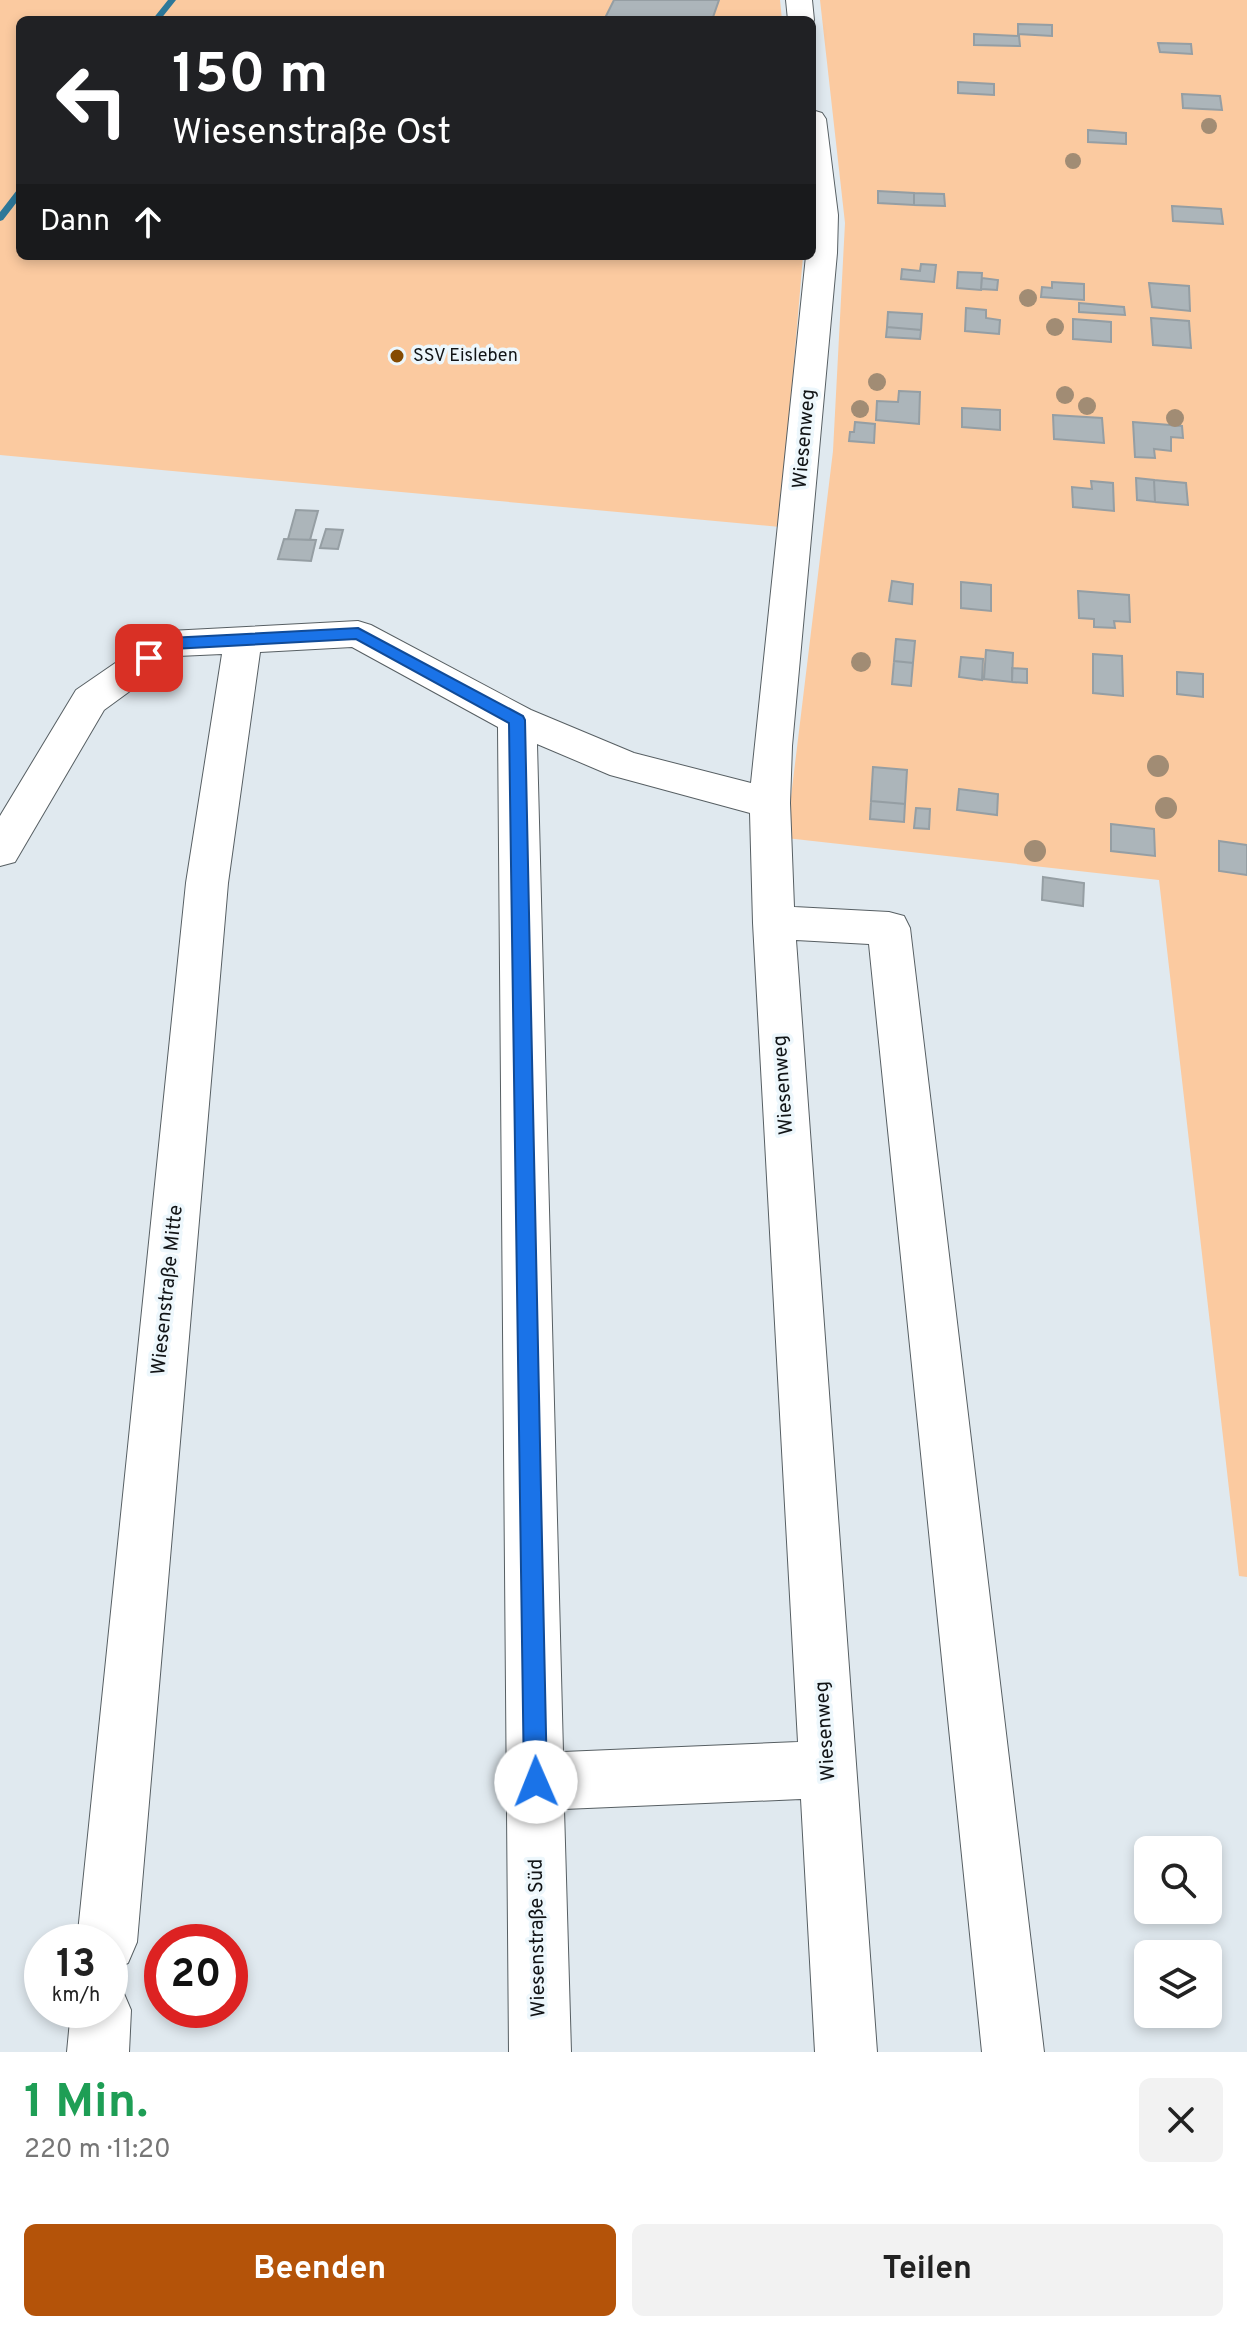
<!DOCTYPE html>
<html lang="de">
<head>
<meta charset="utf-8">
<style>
	:root { --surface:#fff; --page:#f2f2f2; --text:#222; --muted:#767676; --accent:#b45309 }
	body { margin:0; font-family:Overpass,sans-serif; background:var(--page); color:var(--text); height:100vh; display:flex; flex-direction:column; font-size:30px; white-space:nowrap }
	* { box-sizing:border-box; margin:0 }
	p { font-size:26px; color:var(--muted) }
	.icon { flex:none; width:44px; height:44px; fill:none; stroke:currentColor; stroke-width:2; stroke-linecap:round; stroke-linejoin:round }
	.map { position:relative; height:2052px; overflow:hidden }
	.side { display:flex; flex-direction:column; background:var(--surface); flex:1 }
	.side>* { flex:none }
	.hud { position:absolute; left:16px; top:16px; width:800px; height:244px; border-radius:12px; box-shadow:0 4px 12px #0003; background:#202124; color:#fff; overflow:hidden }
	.buttons { position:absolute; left:1134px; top:1836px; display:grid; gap:16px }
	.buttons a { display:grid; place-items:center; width:88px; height:88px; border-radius:12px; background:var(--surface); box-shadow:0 4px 12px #0003; font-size:40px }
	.speed { position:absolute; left:24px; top:1924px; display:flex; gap:16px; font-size:40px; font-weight:700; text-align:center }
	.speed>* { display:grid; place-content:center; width:104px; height:104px; border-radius:50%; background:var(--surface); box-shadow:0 4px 12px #0003; line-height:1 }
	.speed small { font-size:20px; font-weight:400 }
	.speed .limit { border:12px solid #d22; background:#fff; color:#111 }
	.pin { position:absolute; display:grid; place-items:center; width:68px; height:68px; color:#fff; margin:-34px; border-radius:16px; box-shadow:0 4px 12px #0006 }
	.me { position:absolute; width:88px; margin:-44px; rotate:359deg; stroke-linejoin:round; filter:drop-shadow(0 0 6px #0008) }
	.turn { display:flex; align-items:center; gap:28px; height:168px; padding:0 24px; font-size:36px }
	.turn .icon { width:104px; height:104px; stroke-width:2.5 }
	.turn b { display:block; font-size:56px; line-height:68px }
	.then { display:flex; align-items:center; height:76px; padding:0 24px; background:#0003; gap:16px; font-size:30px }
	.round { display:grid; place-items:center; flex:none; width:84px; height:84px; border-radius:12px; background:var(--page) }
	.headline { display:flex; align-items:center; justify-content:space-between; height:136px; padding:0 24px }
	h1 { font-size:48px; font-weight:700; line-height:60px; color:#1e9e55 }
	.action { display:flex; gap:16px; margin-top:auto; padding:16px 24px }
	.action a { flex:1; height:92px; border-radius:12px; background:var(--accent); color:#fff; font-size:32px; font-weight:700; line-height:92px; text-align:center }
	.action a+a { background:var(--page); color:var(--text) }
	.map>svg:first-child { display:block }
	.green { fill:#fbcaa0 }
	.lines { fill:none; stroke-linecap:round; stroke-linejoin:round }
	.stream { fill:#2e7899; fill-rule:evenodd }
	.building { fill:#acb5ba; stroke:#959ea3; stroke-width:2 }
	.minor-casing { stroke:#575f63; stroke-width:2 }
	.minor { fill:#fff; fill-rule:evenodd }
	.tree { fill:#a18c74 }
	.route { fill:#1a73e8; stroke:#114b97; stroke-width:2 }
	.poi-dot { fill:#854b02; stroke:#edf7fc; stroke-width:3 }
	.labels { text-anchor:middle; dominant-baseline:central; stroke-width:7; stroke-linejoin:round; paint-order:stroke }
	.far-poi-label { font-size:18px; fill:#111416; stroke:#edf7fc; text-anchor:start }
	.street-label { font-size:20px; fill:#111416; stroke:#edf7fc }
</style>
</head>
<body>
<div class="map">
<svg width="1247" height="2052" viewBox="0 0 1247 2052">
	<rect width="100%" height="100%" fill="#e0e9ef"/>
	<path class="green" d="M 0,0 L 780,0 L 782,20 L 20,20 L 20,256 L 803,256 L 780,527 L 0,455 Z
		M 820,0 L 1247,0 L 1247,1577 L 1239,1576 L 1159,880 L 786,838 L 833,451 L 845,223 Z"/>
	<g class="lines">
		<path class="stream" d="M 168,0 L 176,0 L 160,20 L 152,20 Z
			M 20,189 L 20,198 L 3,220 L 0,221 L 0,212 L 17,190 Z"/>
	</g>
	<path class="building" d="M 614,0 L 719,0 L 712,20 L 604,20 Z
		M 1018,24 L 1052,25 L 1052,36 L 1018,34 Z
		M 974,34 L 1019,36 L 1020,46 L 974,45 Z
		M 1158,43 L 1191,44 L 1192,54 L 1160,52 Z
		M 958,82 L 994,84 L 994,95 L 958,93 Z
		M 1182,94 L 1220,96 L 1222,110 L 1183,108 Z
		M 1088,130 L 1126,133 L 1126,144 L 1088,142 Z
		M 878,191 L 914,193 L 914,205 L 878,203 Z
		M 914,193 L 944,194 L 945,206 L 914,205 Z
		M 1172,206 L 1221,209 L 1223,224 L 1173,221 Z
		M 921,264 L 936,265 L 934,282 L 901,279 L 902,269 L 920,271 Z
		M 958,272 L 982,273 L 981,290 L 957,288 Z
		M 982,278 L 998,280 L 997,290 L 981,289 Z
		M 1052,282 L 1084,284 L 1084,300 L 1041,297 L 1042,287 L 1052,288 Z
		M 1149,283 L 1189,286 L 1190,311 L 1152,307 Z
		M 1079,303 L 1124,307 L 1125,315 L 1079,312 Z
		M 966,308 L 986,310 L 986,318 L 1000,320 L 999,334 L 965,331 Z
		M 888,312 L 922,314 L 921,330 L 887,327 Z
		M 1151,318 L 1189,321 L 1191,348 L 1153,345 Z
		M 1073,319 L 1111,322 L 1111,342 L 1073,339 Z
		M 887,327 L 921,330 L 920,339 L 886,337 Z
		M 899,391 L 920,392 L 919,424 L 876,420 L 877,401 L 898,402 Z
		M 962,408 L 1000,410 L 1000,430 L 962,427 Z
		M 1053,415 L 1102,418 L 1104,443 L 1054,439 Z
		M 855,422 L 875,424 L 874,443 L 849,441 L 850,432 L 854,432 Z
		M 1133,422 L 1182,426 L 1183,438 L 1171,437 L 1171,451 L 1154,449 L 1155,458 L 1135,457 Z
		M 1136,478 L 1154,480 L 1155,502 L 1137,500 Z
		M 1154,480 L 1186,483 L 1188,505 L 1155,502 Z
		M 1091,481 L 1113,483 L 1114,511 L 1073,507 L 1072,487 L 1092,489 Z
		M 296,510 L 318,511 L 310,540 L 288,539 Z
		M 326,529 L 343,530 L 338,549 L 320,548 Z
		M 284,539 L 316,540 L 311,561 L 278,559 Z
		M 892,581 L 913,584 L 912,604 L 889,601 Z
		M 961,582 L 991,585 L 991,611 L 961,608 Z
		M 1078,591 L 1129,595 L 1130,622 L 1114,621 L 1115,628 L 1094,627 L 1094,619 L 1079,618 Z
		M 896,639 L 915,641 L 913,663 L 894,661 Z
		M 986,650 L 1013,653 L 1012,682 L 984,679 Z
		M 1093,654 L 1122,656 L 1123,696 L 1093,693 Z
		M 961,657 L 983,659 L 982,680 L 959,677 Z
		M 894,661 L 913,663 L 911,686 L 892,684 Z
		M 1012,668 L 1027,669 L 1027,683 L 1012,682 Z
		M 1177,672 L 1203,674 L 1203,697 L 1177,694 Z
		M 873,767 L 907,770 L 905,804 L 871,801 Z
		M 959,789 L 998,794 L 997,815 L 957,810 Z
		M 871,801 L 905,804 L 904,822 L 870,819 Z
		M 916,808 L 930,809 L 929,829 L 914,828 Z
		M 1111,824 L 1154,829 L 1155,856 L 1111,851 Z
		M 1219,841 L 1247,845 L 1247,875 L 1219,871 Z
		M 1043,877 L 1084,883 L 1083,906 L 1042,900 Z"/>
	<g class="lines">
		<defs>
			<path id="minor" d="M 786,0 L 812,0 L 814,20 L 812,24 L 812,20 L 788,20 Z
				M 812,110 L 822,113 L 826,119 L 838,215 L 837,253 L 792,746 L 790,803 L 794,907 L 889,912 L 904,916 L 910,928 L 1044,2052 L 982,2052 L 869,944 L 796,940 L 877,2052 L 815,2052 L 801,1799 L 564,1809 L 571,2052 L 509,2052 L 498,727 L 352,647 L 260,652 L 228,883 L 137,1942 L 128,1963 L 110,1971 L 110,1942 L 77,1942 L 186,883 L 222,654 L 178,656 L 104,710 L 15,862 L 0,866 L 0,816 L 76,690 L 156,635 L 169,631 L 358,621 L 371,625 L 531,710 L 634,753 L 751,783 L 806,256 L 812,256 ZM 537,744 L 610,775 L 750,813 L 753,923 L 798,1742 L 563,1752 Z
				M 110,1983 L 122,1989 L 131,2010 L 129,2052 L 67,2052 L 71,2010 L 110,2010 Z"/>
		</defs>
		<use href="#minor" class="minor-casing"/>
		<use href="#minor" class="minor"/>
	</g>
	<g class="tree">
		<circle cx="1209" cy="126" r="8"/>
		<circle cx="1073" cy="161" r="8"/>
		<circle cx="1028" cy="298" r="9"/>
		<circle cx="1055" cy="327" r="9"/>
		<circle cx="877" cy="382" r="9"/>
		<circle cx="1065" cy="395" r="9"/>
		<circle cx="1087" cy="406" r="9"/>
		<circle cx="860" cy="409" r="9"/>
		<circle cx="1175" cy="418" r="9"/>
		<circle cx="861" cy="662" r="10"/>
		<circle cx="1158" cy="766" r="11"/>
		<circle cx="1166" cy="808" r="11"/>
		<circle cx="1035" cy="851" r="11"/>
	</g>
	<path class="route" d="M 358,628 L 523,716 L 525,720 L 547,1782 L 544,1790 L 536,1794 L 527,1790 L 524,1782 L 509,723 L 356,639 L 172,649 L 149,663 L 141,658 L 169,638 Z"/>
	<circle class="poi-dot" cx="397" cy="356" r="8"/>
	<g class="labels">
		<g class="far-poi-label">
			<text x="413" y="356">SSV Eisleben</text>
		</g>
		<g class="street-label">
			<text transform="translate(805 439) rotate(-85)">Wiesenweg</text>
			<text transform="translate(784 1085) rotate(-94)">Wiesenweg</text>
			<text transform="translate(168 1290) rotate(-84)">Wiesenstraße Mitte</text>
			<text transform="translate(826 1731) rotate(-94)">Wiesenweg</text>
			<text transform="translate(538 1938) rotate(-91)">Wiesenstraße Süd</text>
		</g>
	</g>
</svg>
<div class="buttons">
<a><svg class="icon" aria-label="search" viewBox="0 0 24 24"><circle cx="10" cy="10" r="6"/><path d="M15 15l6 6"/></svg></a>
<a><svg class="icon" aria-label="layers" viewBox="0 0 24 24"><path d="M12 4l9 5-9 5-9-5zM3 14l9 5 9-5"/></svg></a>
</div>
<div class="speed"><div>13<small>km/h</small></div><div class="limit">20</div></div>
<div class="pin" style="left:149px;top:658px;background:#d93025"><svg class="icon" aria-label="arrive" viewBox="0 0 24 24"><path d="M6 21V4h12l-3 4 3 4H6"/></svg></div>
<svg class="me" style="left:536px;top:1782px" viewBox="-20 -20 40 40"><circle r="19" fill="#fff"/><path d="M0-13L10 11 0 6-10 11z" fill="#1a73e8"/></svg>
<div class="hud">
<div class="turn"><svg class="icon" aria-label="left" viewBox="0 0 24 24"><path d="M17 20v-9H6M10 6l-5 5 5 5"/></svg><div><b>150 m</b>Wiesenstraße Ost</div></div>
<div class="then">Dann<svg class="icon" aria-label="ahead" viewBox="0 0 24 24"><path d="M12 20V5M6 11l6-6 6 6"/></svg></div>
</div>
</div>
<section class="side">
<div class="headline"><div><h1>1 Min.</h1><p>220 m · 11:20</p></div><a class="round"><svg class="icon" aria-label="close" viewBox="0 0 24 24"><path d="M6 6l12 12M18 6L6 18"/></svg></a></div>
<div class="action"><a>Beenden</a><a>Teilen</a></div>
</section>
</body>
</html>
